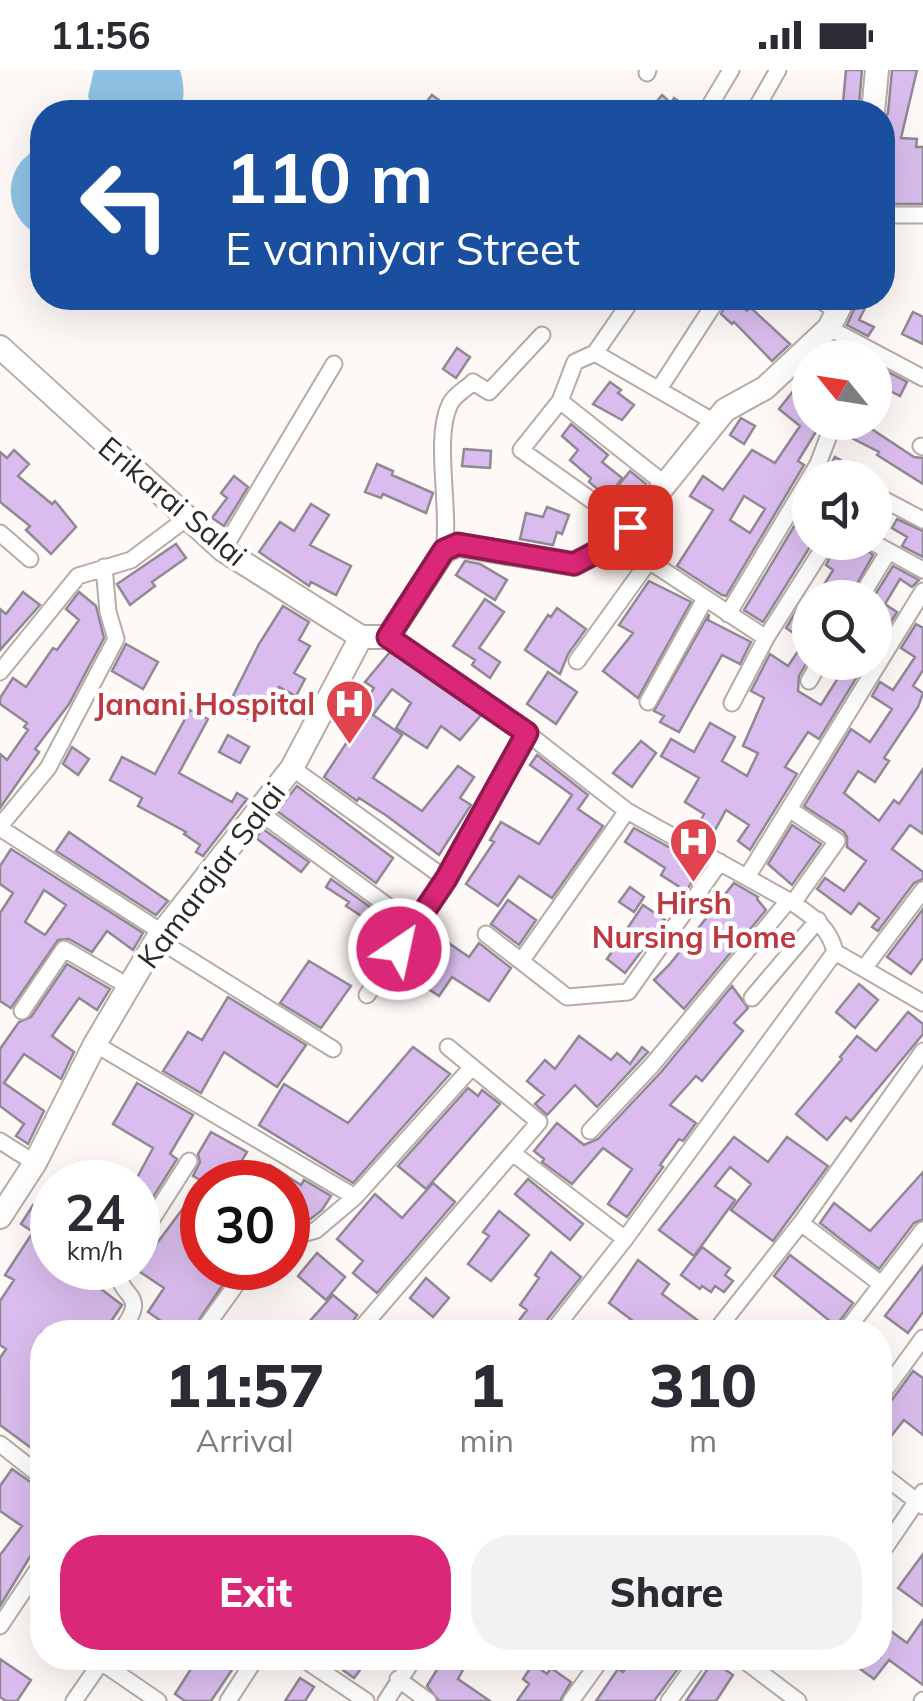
<!DOCTYPE html>
<html lang="en">
<head>
<meta charset="utf-8">
<style>
	:root { --surface:#fff; --page:#f2f2f3; --text:#2b2b33; --muted:#7c7c81; --accent:#db2777 }
	body { margin:0; font-family:Mulish,sans-serif; background:var(--page); color:var(--text); height:100vh; display:flex; flex-direction:column; font-size:38px; white-space:nowrap }
	* { box-sizing:border-box; margin:0 }
	p { font-size:32px; color:var(--muted) }
	.icon { flex:none; width:55px; height:55px; fill:none; stroke:currentColor; stroke-width:2; stroke-linecap:round; stroke-linejoin:round }
	.map { position:relative; flex:1; overflow:hidden }
	.side { position:absolute; left:30px; top:1250px; width:862px; height:350px; display:flex; flex-direction:column; background:var(--surface); border-radius:40px; box-shadow:0 10px 40px #0002 }
	.side>* { flex:none }
	.hud { position:absolute; left:30px; top:30px; width:865px; height:210px; border-radius:40px; box-shadow:0 10px 40px #0002; background:#1a4fa0; color:#fff; overflow:hidden }
	.needle { width:65px; rotate:300deg }
	.fabs { position:absolute; left:792px; top:270px; display:grid; gap:20px }
	.fabs a { display:grid; place-items:center; width:100px; height:100px; border-radius:50%; background:var(--surface); box-shadow:0 10px 40px #0002; font-size:50px }
	.speed { position:absolute; left:30px; top:1090px; display:flex; gap:20px; font-size:50px; font-weight:700; text-align:center }
	.speed>* { display:grid; place-content:center; width:130px; height:130px; border-radius:50%; background:var(--surface); box-shadow:0 10px 40px #0002; line-height:1 }
	.speed small { font-size:25px; font-weight:400 }
	.speed .limit { border:15px solid #d22; background:#fff; color:#111 }
	.pin { position:absolute; display:grid; place-items:center; width:85px; height:85px; color:#fff; margin:-42px; border-radius:20px; box-shadow:0 5px 15px #0006 }
	.me { position:absolute; width:110px; margin:-55px; rotate:34deg; stroke-linejoin:round; filter:drop-shadow(0 0 8px #0008) }
	.turn { display:flex; align-items:center; gap:35px; height:210px; padding:0 30px; font-size:45px }
	.turn .icon { width:130px; height:130px; stroke-width:2.5 }
	.turn b { display:block; font-size:70px; line-height:85px }
	.eta { display:flex; justify-content:space-evenly; align-items:center; height:170px; text-align:center }
	.eta b { font-size:60px; font-weight:800; line-height:70px }
	.action { display:flex; gap:20px; margin-top:auto; padding:20px 30px }
	.action a { flex:1; height:115px; border-radius:40px; background:var(--accent); color:#fff; font-size:40px; font-weight:800; line-height:115px; text-align:center }
	.action a+a { background:var(--page); color:var(--text) }
	.status { display:flex; justify-content:space-between; align-items:center; height:70px; padding:0 50px; background:var(--surface); direction:ltr }
	.status svg { height:28px; fill:currentColor }
	.map>svg:first-child { display:block }
	.water { fill:#8ec2e5 }
	.building { fill:#dabdee; stroke:#8e8993; stroke-width:2.5; fill-rule:evenodd }
	.lines { fill:none; stroke-linecap:round; stroke-linejoin:round }
	.street-casing { stroke:#b7aca5; stroke-width:19 }
	.secondary-casing { stroke:#b7aca5; stroke-width:26 }
	.street { stroke:#fff; stroke-width:15 }
	.secondary { stroke:#fff; stroke-width:22 }
	.route-casing { stroke:#8e194d; stroke-width:25 }
	.route { stroke:#db2777; stroke-width:18 }
	.labels { text-anchor:middle; dominant-baseline:central; stroke-width:9; stroke-linejoin:round; paint-order:stroke }
	.street-label { font-size:30px; fill:#2d2926; stroke:#fff }
	.health-label { font-size:30px; font-weight:bold; fill:#be3a42; stroke:#fff; text-anchor:end }
</style>
</head>
<body>
<div class="status"><b>11:56</b><svg viewBox="0 0 49 12"><path d="M0 12V9h3v3zM5 12V6h3v6zM10 12V3h3v9zM15 12V0h3v12zM26 1h20v11H26zM47 4h2v5h-2z"/></svg></div>
<div class="map">
<svg width="923" height="1631" viewBox="0 0 923 1631">
	<rect width="100%" height="100%" fill="#fef9f7"/>
	<path class="water" d="M 94,0 L 180,0 C 184,15 186,28 179,42 L 93,42 L 88,26 Z
		M 42,77 L 42,167 C 1,149 0,93 42,77 Z"/>
	<path class="building" d="M 846,0 L 862,0 L 859,35 L 843,33 Z
		M 892,0 L 917,0 L 901,68 L 917,69 L 916,77 L 923,77 L 923,134 L 882,134 L 886,57 L 882,53 L 888,43 Z
		M 432,25 L 455,42 L 418,42 Z
		M 662,25 L 671,33 L 674,28 L 694,42 L 648,42 Z
		M 729,228 L 733,228 L 747,241 L 750,237 L 790,274 L 772,291 L 734,252 L 732,254 L 721,244 Z
		M 859,228 L 870,228 L 859,250 L 874,257 L 868,266 L 847,255 Z
		M 913,242 L 923,247 L 923,274 L 902,264 Z
		M 457,278 L 470,287 L 456,308 L 443,299 Z
		M 875,295 L 907,312 L 900,326 L 875,313 Z
		M 610,312 L 621,320 L 618,323 L 634,335 L 622,350 L 593,334 Z
		M 794,320 L 810,333 L 810,352 L 822,352 L 798,391 L 804,395 L 726,526 L 722,525 L 677,496 L 713,440 L 690,426 L 703,406 L 723,420 L 752,380 L 775,393 L 800,356 L 779,339 ZM 744,426 L 765,439 L 750,463 L 730,450 Z
		M 741,348 L 755,356 L 744,374 L 730,365 Z
		M 845,352 L 867,356 L 914,387 L 923,388 L 923,414 L 877,385 L 879,382 L 842,363 Z
		M 571,354 L 608,385 L 602,392 L 622,408 L 608,428 L 589,412 L 591,408 L 570,390 L 578,380 L 562,366 Z
		M 464,379 L 491,381 L 490,398 L 462,396 Z
		M 14,380 L 29,394 L 18,406 L 52,434 L 55,431 L 76,457 L 51,484 L 26,460 L 30,456 L 0,432 L 0,382 L 7,388 Z
		M 835,387 L 855,398 L 850,408 L 823,408 Z
		M 377,394 L 393,401 L 392,405 L 433,423 L 426,443 L 383,424 L 381,428 L 365,422 Z
		M 630,401 L 646,414 L 634,429 L 618,416 Z
		M 234,406 L 248,417 L 224,456 L 212,448 L 227,428 L 221,423 Z
		M 311,434 L 329,445 L 310,475 L 351,496 L 336,525 L 311,512 L 309,516 L 259,482 L 280,452 L 294,461 Z
		M 547,437 L 569,445 L 562,464 L 557,462 L 553,475 L 520,469 L 526,443 L 543,447 Z
		M 802,443 L 810,448 L 810,472 L 813,472 L 763,552 L 744,540 Z
		M 897,449 L 923,461 L 923,487 L 902,476 L 907,467 L 892,458 Z
		M 838,472 L 857,472 L 873,485 L 849,528 L 816,528 L 833,500 L 826,495 Z
		M 176,474 L 186,488 L 152,512 L 155,516 L 130,535 L 117,514 Z
		M 465,491 L 480,494 L 507,510 L 495,530 L 456,505 Z
		M 893,496 L 919,510 L 912,517 L 900,509 L 885,534 L 897,542 L 875,578 L 873,528 Z
		M 649,511 L 691,532 L 638,628 L 603,601 L 633,563 L 619,555 Z
		M 23,522 L 40,535 L 0,580 L 0,539 L 6,544 Z
		M 79,522 L 96,536 L 104,568 L 69,634 L 35,679 L 39,682 L 0,738 L 0,684 L 7,690 L 28,660 L 24,657 L 27,653 L 0,634 L 0,628 L 13,608 L 26,617 L 53,578 L 57,580 L 79,550 L 66,539 Z
		M 485,529 L 504,542 L 479,578 L 500,592 L 490,608 L 472,595 L 475,590 L 453,576 Z
		M 283,536 L 309,552 L 299,570 L 310,576 L 294,603 L 305,609 L 296,626 L 279,617 L 257,653 L 227,638 L 259,574 Z
		M 557,538 L 586,559 L 568,584 L 560,604 L 525,580 L 548,545 L 551,547 Z
		M 798,538 L 810,546 L 810,587 L 799,606 L 798,621 L 821,635 L 848,592 L 866,592 L 819,669 L 808,662 L 785,697 L 797,704 L 750,780 L 738,771 L 749,755 L 726,740 L 708,773 L 693,765 L 704,744 L 685,732 L 699,708 L 661,686 L 671,669 L 694,682 L 710,653 L 735,667 L 722,691 L 747,706 L 758,683 L 743,676 L 764,628 L 751,621 L 770,584 L 788,596 L 805,571 L 786,558 Z
		M 709,544 L 708,550 L 751,572 L 740,594 L 722,585 L 679,662 L 660,652 L 664,646 L 654,641 Z
		M 916,554 L 923,558 L 923,600 L 913,616 L 923,623 L 918,637 L 884,688 L 889,691 L 875,712 L 858,701 L 844,723 L 879,751 L 894,730 L 899,734 L 923,699 L 923,764 L 910,755 L 892,779 L 923,802 L 923,809 L 914,813 L 878,861 L 872,857 L 879,848 L 859,833 L 851,844 L 817,819 L 825,808 L 844,821 L 866,791 L 847,777 L 847,767 L 844,762 L 804,736 L 851,659 L 870,672 L 892,639 L 872,626 L 880,612 L 893,620 L 915,587 L 901,578 Z
		M 126,574 L 158,592 L 143,619 L 112,601 Z
		M 390,582 L 481,645 L 460,670 L 441,656 L 427,678 L 396,658 L 411,633 L 392,619 L 373,645 L 402,665 L 373,708 L 422,741 L 458,696 L 474,707 L 460,728 L 471,735 L 439,785 L 387,746 L 359,728 L 357,731 L 324,707 L 351,666 L 344,662 L 374,618 L 365,612 Z
		M 548,602 L 577,622 L 556,654 L 527,634 Z
		M 190,640 L 208,649 L 179,703 L 232,732 L 237,723 L 247,729 L 203,786 L 196,782 L 200,775 L 184,764 L 186,762 L 138,736 L 142,728 L 110,710 L 122,687 L 155,704 Z
		M 228,665 L 249,677 L 240,693 L 219,682 Z
		M 641,671 L 656,683 L 632,717 L 613,703 Z
		M 72,677 L 89,689 L 78,705 L 63,694 Z
		M 537,685 L 588,725 L 578,739 L 603,756 L 552,828 L 519,806 L 498,836 L 466,814 L 494,772 L 490,770 L 501,752 L 539,774 L 572,725 L 530,695 Z
		M 297,716 L 393,788 L 376,813 L 277,741 Z
		M 792,755 L 821,774 L 792,815 L 768,794 Z
		M 634,758 L 703,796 L 686,821 L 661,805 L 665,798 L 625,772 Z
		M 263,759 L 309,792 L 301,802 L 256,768 Z
		M 69,762 L 168,831 L 156,845 L 56,781 Z
		M 11,779 L 143,863 L 133,880 L 107,861 L 92,882 L 69,869 L 58,870 L 11,938 L 0,931 L 0,843 L 13,823 L 0,814 L 0,796 ZM 44,820 L 66,835 L 45,865 L 25,852 Z
		M 331,809 L 398,857 L 392,866 L 346,836 L 349,832 L 326,817 Z
		M 734,813 L 758,827 L 757,829 L 766,840 L 684,939 L 654,910 L 670,894 Z
		M 630,817 L 644,827 L 634,842 L 619,832 Z
		M 508,830 L 536,850 L 519,875 L 491,854 Z
		M 643,835 L 665,850 L 625,903 L 607,889 Z
		M 923,839 L 923,888 L 911,904 L 887,887 Z
		M 437,865 L 469,887 L 479,873 L 511,898 L 489,931 L 452,907 L 439,926 L 409,906 Z
		M 309,891 L 351,916 L 321,958 L 280,933 Z
		M 67,894 L 110,919 L 97,940 L 79,928 L 52,966 L 74,982 L 61,1009 L 24,984 L 4,1013 L 44,1041 L 28,1074 L 16,1066 L 24,1054 L 0,1036 L 0,979 L 19,952 L 31,947 Z
		M 859,914 L 878,930 L 855,958 L 836,942 Z
		M 732,916 L 748,938 L 734,953 L 743,961 L 702,1011 L 696,1006 L 670,1035 L 696,1053 L 683,1071 L 679,1069 L 660,1095 L 663,1097 L 627,1147 L 608,1134 L 632,1099 L 603,1078 L 572,1114 L 542,1092 L 544,1089 L 534,1081 L 557,1053 L 584,1075 L 598,1069 L 662,1001 Z
		M 228,927 L 306,975 L 277,1017 L 224,982 L 201,1023 L 163,1001 L 188,962 L 202,970 Z
		M 908,942 L 923,954 L 923,964 L 851,1051 L 846,1047 L 827,1070 L 796,1044 L 842,989 L 840,987 L 857,966 L 876,981 Z
		M 579,966 L 611,990 L 617,983 L 630,994 L 642,977 L 648,982 L 597,1037 L 575,1015 L 547,1045 L 535,1034 L 544,1025 L 527,1011 L 545,990 L 555,999 Z
		M 413,977 L 450,1004 L 353,1113 L 259,1055 L 284,1014 L 348,1053 Z
		M 137,1013 L 193,1045 L 170,1084 L 177,1089 L 138,1151 L 138,1106 L 153,1078 L 113,1054 Z
		M 468,1018 L 478,1026 L 482,1020 L 500,1034 L 426,1119 L 398,1096 Z
		M 211,1062 L 247,1082 L 229,1112 L 204,1112 L 193,1106 L 200,1092 L 198,1084 Z
		M 734,1067 L 768,1092 L 787,1067 L 828,1096 L 773,1171 L 731,1140 L 751,1114 L 730,1097 L 715,1116 L 735,1130 L 694,1186 L 659,1160 Z
		M 270,1095 L 301,1115 L 304,1110 L 331,1126 L 322,1140 L 308,1151 L 288,1138 L 288,1112 L 259,1112 Z
		M 923,1102 L 923,1149 L 914,1153 L 879,1199 L 820,1153 L 834,1133 L 870,1161 Z
		M 528,1109 L 583,1154 L 570,1170 L 515,1124 Z
		M 433,1113 L 455,1132 L 377,1223 L 353,1203 L 363,1191 L 337,1169 L 375,1124 L 402,1148 Z
		M 190,1129 L 202,1138 L 202,1167 L 189,1187 L 202,1198 L 234,1198 L 191,1262 L 158,1262 L 164,1253 L 148,1242 L 164,1218 L 137,1200 Z
		M 33,1135 L 52,1148 L 52,1198 L 109,1198 L 97,1216 L 122,1235 L 104,1262 L 42,1262 L 42,1386 L 0,1355 L 0,1288 L 6,1279 L 0,1275 L 0,1231 L 14,1210 L 5,1205 L 33,1162 L 21,1154 Z
		M 499,1141 L 529,1165 L 491,1211 L 468,1194 L 489,1166 L 483,1162 Z
		M 702,1177 L 730,1198 L 725,1205 L 733,1211 L 724,1222 L 715,1216 L 711,1222 L 702,1216 L 700,1219 L 681,1205 Z
		M 551,1182 L 581,1207 L 543,1255 L 541,1262 L 510,1262 L 527,1240 L 520,1235 L 539,1208 L 535,1205 Z
		M 317,1183 L 345,1207 L 326,1230 L 298,1206 Z
		M 790,1185 L 853,1233 L 836,1256 L 774,1206 Z
		M 638,1190 L 669,1214 L 662,1224 L 704,1255 L 699,1262 L 637,1262 L 641,1257 L 609,1233 Z
		M 923,1196 L 923,1242 L 908,1263 L 885,1246 Z
		M 426,1208 L 449,1228 L 433,1247 L 410,1228 Z
		M 333,1225 L 357,1245 L 346,1262 L 300,1262 Z
		M 913,1301 L 923,1308 L 923,1365 L 904,1350 L 880,1380 L 880,1338 L 889,1334 Z
		M 12,1399 L 42,1420 L 42,1467 L 0,1536 L 0,1485 L 22,1456 L 0,1441 L 0,1416 Z
		M 923,1484 L 923,1536 L 898,1518 Z
		M 923,1550 L 923,1615 L 889,1590 L 874,1609 L 845,1588 L 880,1588 L 880,1553 L 907,1573 Z
		M 198,1588 L 240,1588 L 211,1631 L 185,1631 L 175,1624 Z
		M 326,1588 L 369,1588 L 354,1608 Z
		M 444,1588 L 451,1588 L 465,1596 L 458,1609 L 490,1631 L 439,1631 L 427,1616 Z
		M 634,1588 L 686,1588 L 654,1631 L 596,1631 L 618,1599 L 623,1602 Z
		M 0,1589 L 31,1610 L 17,1631 L 6,1631 L 0,1627 Z
		M 713,1591 L 733,1605 L 716,1631 L 686,1631 Z
		M 533,1594 L 547,1604 L 551,1598 L 571,1612 L 560,1631 L 517,1631 L 529,1614 L 523,1609 Z
		M 300,1608 L 314,1617 L 305,1631 L 285,1631 Z"/>
	<g class="lines">
		<defs>
			<path id="street" d="M 647,3 L 648,0
				M 706,42 L 731,0
				M 754,42 L 778,0
				M 882,145 L 923,145
				M 633,228 L 595,283 L 716,353
				M 816,228 L 838,241
				M 829,258 L 923,308
				M 595,283 L 575,292 L 560,331 L 521,380 L 629,457
				M 659,319 L 718,228
				M 560,331 L 666,415
				M 921,376 L 923,377
				M 875,425 L 923,450
				M 0,463 L 30,489
				M 872,472 L 923,500
				M 613,473 L 649,491 L 766,568
				M 223,480 L 334,294
				M 444,481 C 451,440 433,368 450,334 C 454,325 466,319 473,312 L 489,322 L 542,265
				M 860,528 L 888,482
				M 728,544 L 818,394 L 834,352
				M 388,567 L 527,663 L 627,741 L 793,833 C 812,846 830,858 835,882 L 923,933
				M 577,591 L 649,491
				M 0,602 L 78,506 L 131,490 L 187,448
				M 809,611 L 820,592
				M 648,632 L 705,529
				M 732,633 L 766,568 L 827,472
				M 292,698 L 446,809
				M 789,739 L 837,771 L 793,833
				M 259,742 L 415,856
				M 0,756 L 48,698 L 116,569 L 108,542 L 104,497
				M 0,758 L 163,863
				M 747,807 L 923,521
				M 486,864 L 567,927 L 628,922 L 720,792
				M 157,869 L 333,979
				M 522,890 L 627,741
				M 865,897 L 923,820
				M 367,925 L 446,809 L 527,663
				M 752,928 L 818,850
				M 22,941 L 64,879 L 128,916
				M 95,974 L 355,1127 L 316,1160 L 288,1168
				M 590,1061 L 653,994 L 788,831
				M 0,1071 L 35,1093
				M 514,1084 L 625,1169
				M 355,1127 L 472,997
				M 801,1153 L 881,1214
				M 138,1171 L 189,1091
				M 120,1198 C 115,1230 153,1220 120,1262
				M 202,1262 L 248,1198
				M 358,1262 L 539,1052 L 448,977
				M 552,1262 L 625,1169 L 835,882
				M 715,1262 L 801,1153 L 923,981
				M 845,1262 L 923,1160
				M 880,1327 L 923,1268
				M 0,1374 L 42,1407
				M 880,1403 L 923,1436
				M 880,1485 L 923,1422
				M 0,1556 L 42,1493
				M 302,1588 L 366,1631
				M 741,1588 L 798,1631
				M 101,1592 L 158,1631
				M 398,1609 L 428,1631
				M 74,1631 L 104,1588
				M 228,1631 L 256,1588
				M 386,1631 L 414,1588
				M 571,1631 L 602,1588
				M 669,1631 L 700,1588
				M 922,1631 L 923,1630"/>
			<path id="secondary" d="M 873,42 L 877,0
				M 0,277 L 223,480 L 361,567
				M 361,567 L 388,567 L 444,481 L 458,475 L 574,494 L 621,469 L 725,340 L 765,318 L 829,258 L 844,228
				M 0,1147 L 35,1093 L 95,974 L 157,869 L 292,698 L 361,567"/>
		</defs>
		<use href="#street" class="street-casing"/>
		<use href="#secondary" class="secondary-casing"/>
		<use href="#street" class="street"/>
		<use href="#secondary" class="secondary"/>
	</g>
	<g class="lines">
		<defs>
			<path id="route" d="M 399,879 L 446,809 L 527,663 L 388,567 L 444,480 L 458,474 L 574,494 L 622,469 L 630,457"/>
		</defs>
		<use href="#route" class="route-casing"/>
		<use href="#route" class="route"/>
	</g>
	<defs>
		<symbol id="hospital-pin" viewBox="-11 -11 22 30"><path d="M0 17L-7.5 6A9.5 9.5 0 1 1 7.5 6Z" fill="#e0444e" stroke="#fff"/><path d="M-5-5h3v3.5h4V-5h3V5h-3V1.5h-4V5h-3Z" fill="#fff"/></symbol>
	</defs>
	<g fill-rule="evenodd">
		<use href="#hospital-pin" x="322" y="606" width="55" height="75"/>
		<use href="#hospital-pin" x="666" y="744" width="55" height="75"/>
	</g>
	<g class="labels">
		<g class="street-label">
			<text transform="translate(173 431) rotate(40)">Erikarai Salai</text>
			<text transform="translate(211 805) rotate(-53)">Kamarajar Salai</text>
		</g>
		<g class="health-label">
			<text x="315" y="634">Janani Hospital</text>
			<text x="694" y="833" text-anchor="middle">Hirsh<tspan x="694" dy="34">Nursing Home</tspan></text>
		</g>
	</g>
</svg>
<div class="fabs">
<a><svg class="needle" viewBox="-14 -14 28 28"><path d="M0-13l5 13h-10z" fill="#e53935"/><path d="M0 13l5-13h-10z" fill="#7c7c81"/></svg></a>
<a><svg class="icon" aria-label="sound" viewBox="0 0 24 24"><path d="M4 9h4l5-4v14l-5-4H4zM17 9q2 3 0 6"/></svg></a>
<a><svg class="icon" aria-label="search" viewBox="0 0 24 24"><circle cx="10" cy="10" r="6"/><path d="M15 15l6 6"/></svg></a>
</div>
<div class="speed"><div>24<small>km/h</small></div><div class="limit">30</div></div>
<div class="pin" style="left:630px;top:457px;background:#d93025"><svg class="icon" aria-label="arrive" viewBox="0 0 24 24"><path d="M6 21V4h12l-3 4 3 4H6"/></svg></div>
<svg class="me" style="left:399px;top:879px" viewBox="-20 -20 40 40"><circle r="17" fill="#db2777" stroke="#fff" stroke-width="3"/><path d="M0-11L8 9 0 5-8 9z" fill="#fff"/></svg>
<div class="hud">
<div class="turn"><svg class="icon" aria-label="left" viewBox="0 0 24 24"><path d="M17 20v-9H6M10 6l-5 5 5 5"/></svg><div><b>110 m</b>E vanniyar Street</div></div>
</div>
<section class="side">
<div class="eta">
<div><b>11:57</b><p>Arrival</p></div>
<div><b>1</b><p>min</p></div>
<div><b>310</b><p>m</p></div>
</div>
<div class="action"><a>Exit</a><a>Share</a></div>
</section>
</div>
</body>
</html>
